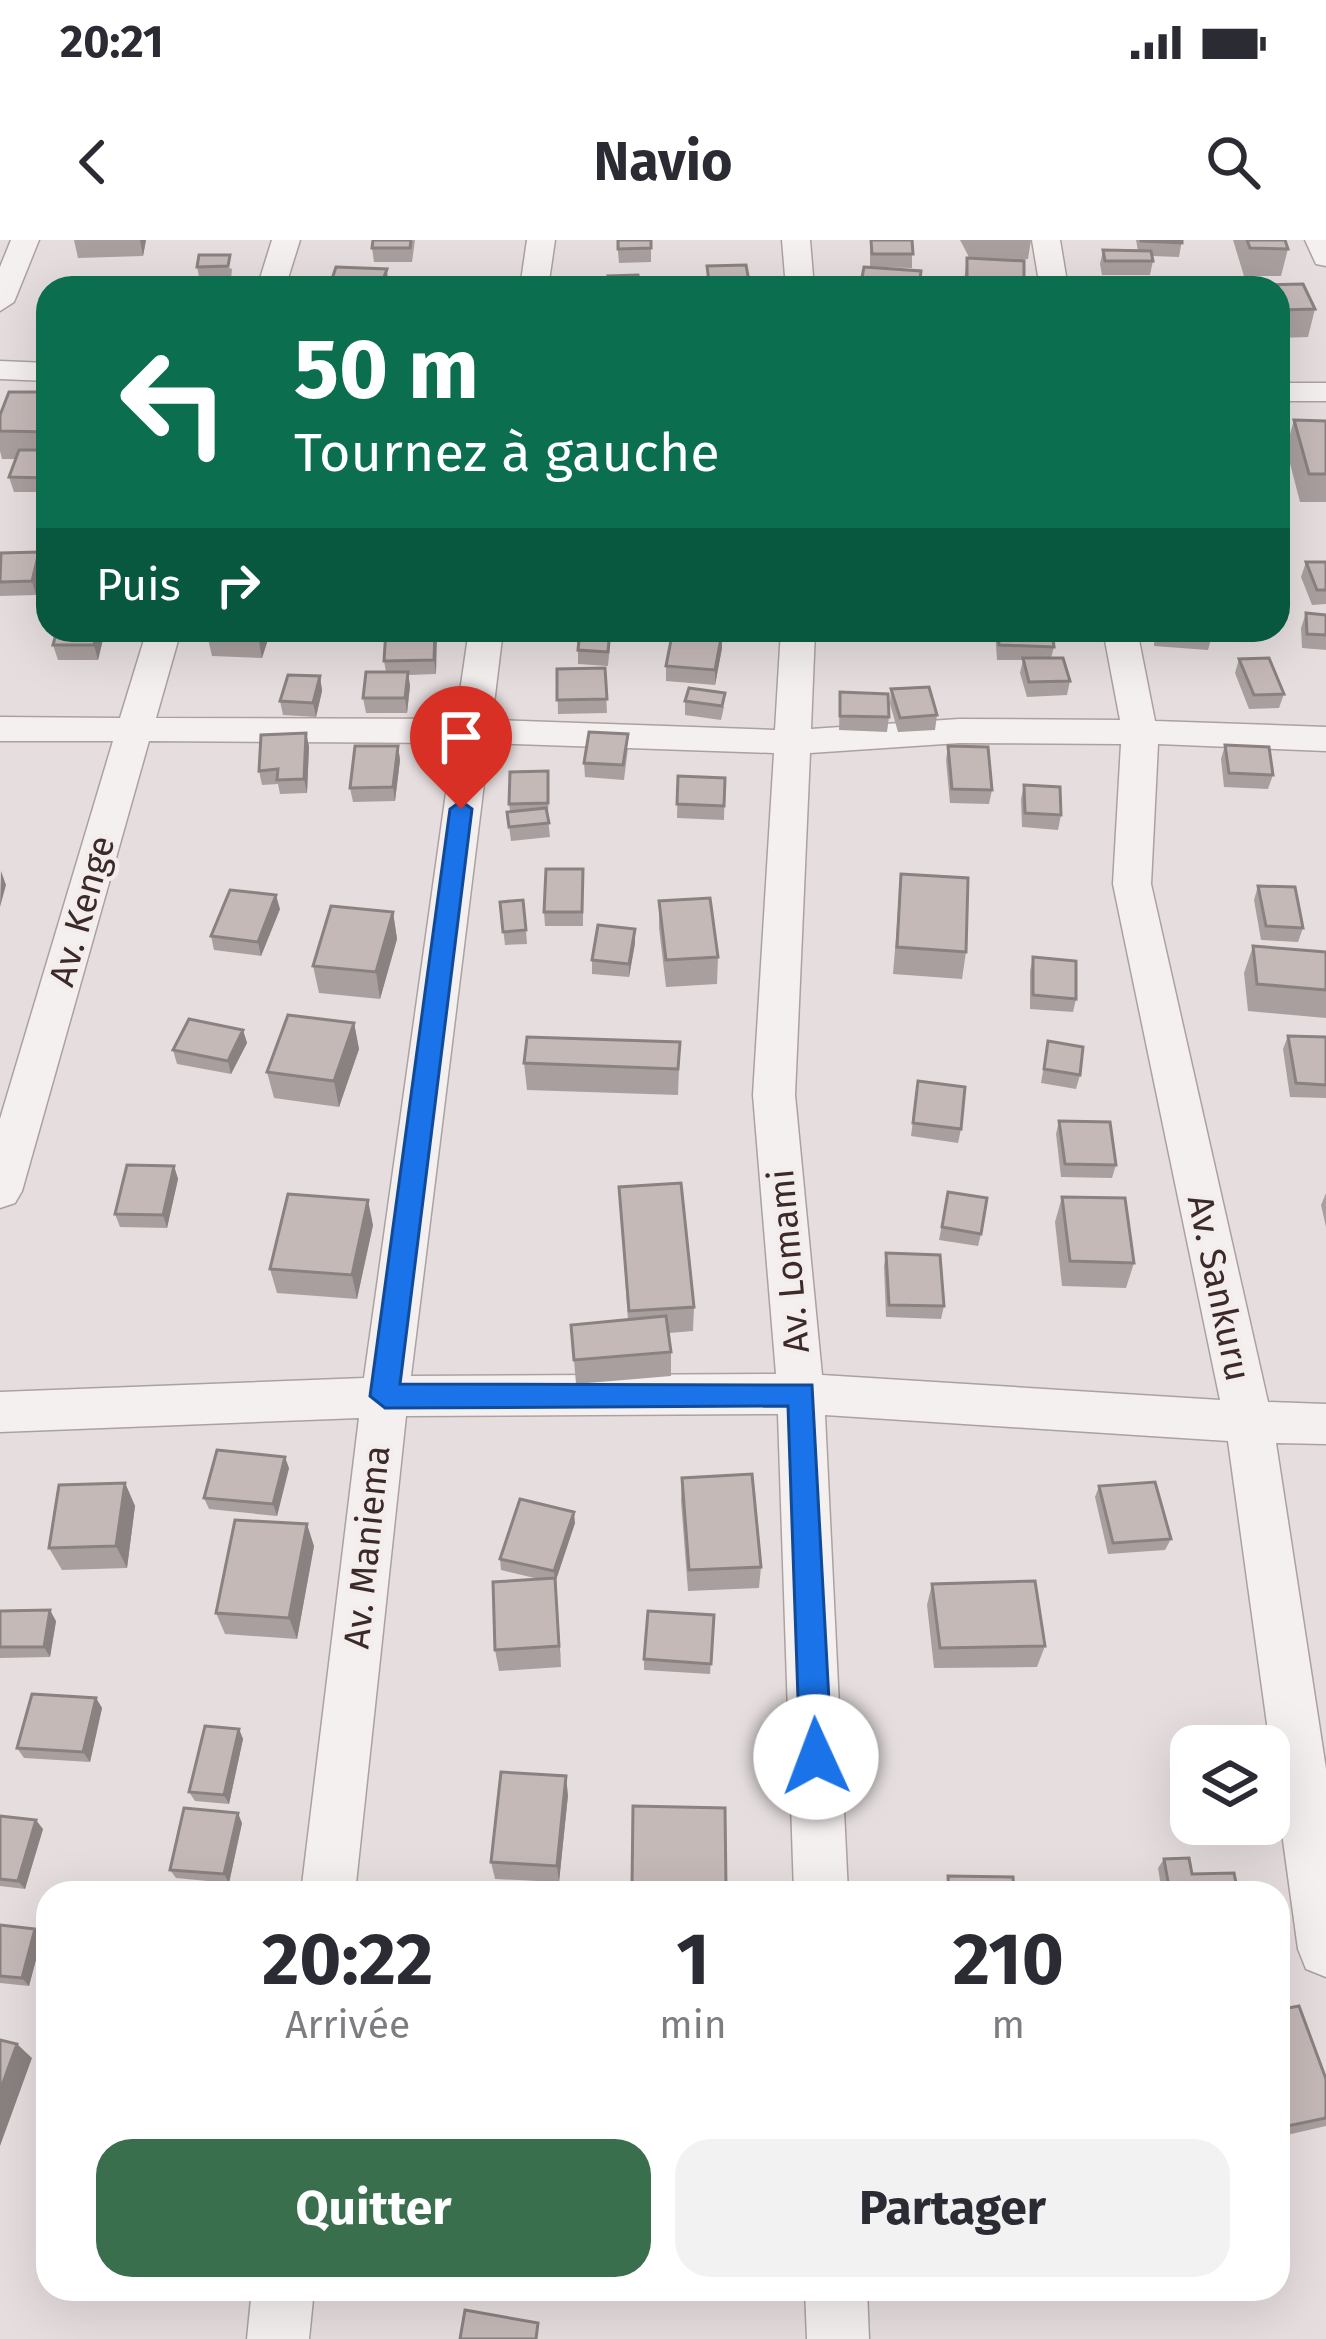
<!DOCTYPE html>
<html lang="fr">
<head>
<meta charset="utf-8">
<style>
	:root { --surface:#fff; --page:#f2f2f3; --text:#2b2b33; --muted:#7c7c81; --accent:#3a6f4e }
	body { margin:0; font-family:"Fira Sans",sans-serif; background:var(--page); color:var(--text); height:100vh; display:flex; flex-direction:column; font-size:45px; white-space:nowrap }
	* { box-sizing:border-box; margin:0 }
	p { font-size:39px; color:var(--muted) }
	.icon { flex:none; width:66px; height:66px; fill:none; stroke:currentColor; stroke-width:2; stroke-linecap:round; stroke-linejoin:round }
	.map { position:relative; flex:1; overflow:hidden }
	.panel { position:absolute; left:36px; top:1641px; width:1254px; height:420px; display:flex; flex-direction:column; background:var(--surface); border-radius:36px; box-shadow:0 12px 48px #0002 }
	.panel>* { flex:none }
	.banner { position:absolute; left:36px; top:36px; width:1254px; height:366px; border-radius:36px; box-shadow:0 12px 48px #0002; background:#0b6e4f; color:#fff; overflow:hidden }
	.tools { position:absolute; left:1170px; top:1485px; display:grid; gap:24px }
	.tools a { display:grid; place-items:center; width:120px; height:120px; border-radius:24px; background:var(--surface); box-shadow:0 12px 48px #0002; font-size:60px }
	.pin { position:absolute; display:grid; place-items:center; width:102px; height:102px; color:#fff; margin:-123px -51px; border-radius:50% 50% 50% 0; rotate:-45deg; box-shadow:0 0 12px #0007 }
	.pin .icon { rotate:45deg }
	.me { position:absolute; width:132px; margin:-66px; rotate:358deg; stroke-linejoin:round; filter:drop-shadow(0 0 9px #0008) }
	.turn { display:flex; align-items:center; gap:42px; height:252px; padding:0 60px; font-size:54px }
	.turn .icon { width:156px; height:156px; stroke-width:2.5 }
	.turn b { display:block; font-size:84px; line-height:102px }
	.then { display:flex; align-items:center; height:114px; padding:0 60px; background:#0003; gap:24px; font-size:45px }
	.eta { display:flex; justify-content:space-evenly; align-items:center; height:204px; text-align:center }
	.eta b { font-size:72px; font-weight:700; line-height:84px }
	.button { display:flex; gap:24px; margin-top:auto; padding:24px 60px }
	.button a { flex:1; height:138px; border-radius:36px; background:var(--accent); color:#fff; font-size:48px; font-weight:700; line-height:138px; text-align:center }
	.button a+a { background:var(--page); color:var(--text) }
	.status { display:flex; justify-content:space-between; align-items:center; height:84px; padding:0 60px; background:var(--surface); direction:ltr }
	.status svg { height:33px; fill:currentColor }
	header { display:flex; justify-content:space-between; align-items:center; height:156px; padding:0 60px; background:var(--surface); font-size:54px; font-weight:700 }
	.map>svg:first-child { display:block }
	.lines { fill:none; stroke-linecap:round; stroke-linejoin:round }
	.minor-casing { stroke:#aca1a0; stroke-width:3 }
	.minor { fill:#f5f0f0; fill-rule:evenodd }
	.wall { fill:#a99f9e }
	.shaded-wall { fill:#8a8281 }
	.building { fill:#c5b9b8; stroke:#8a8281; stroke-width:3 }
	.route { fill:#1a73e8; stroke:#114b97; stroke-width:3 }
	.labels { text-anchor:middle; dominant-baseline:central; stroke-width:9; stroke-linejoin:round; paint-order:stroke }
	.street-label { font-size:36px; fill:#3c2a28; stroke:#f4eded }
</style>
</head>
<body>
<div class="status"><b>20:21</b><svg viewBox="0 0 49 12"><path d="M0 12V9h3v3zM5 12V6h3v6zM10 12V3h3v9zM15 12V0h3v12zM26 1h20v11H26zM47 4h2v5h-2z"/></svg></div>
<header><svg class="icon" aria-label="back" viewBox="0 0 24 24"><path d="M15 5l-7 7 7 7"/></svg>Navio<svg class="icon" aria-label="search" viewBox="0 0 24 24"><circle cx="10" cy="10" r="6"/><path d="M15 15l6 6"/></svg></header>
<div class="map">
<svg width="1326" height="2099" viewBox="0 0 1326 2099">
	<rect width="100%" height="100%" fill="#e6dede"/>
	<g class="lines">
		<defs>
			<path id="minor" d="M 11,0 L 39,0 L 14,62 L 0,71 L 0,27 Z
				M 272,0 L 300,0 L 285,48 L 257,48 Z
				M 527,0 L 555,0 L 548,48 L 520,48 Z
				M 782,0 L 810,0 L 814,48 L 786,48 Z
				M 1032,0 L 1060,0 L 1068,48 L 1040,48 Z
				M 1305,0 L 1326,0 L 1326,26 L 1316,24 Z
				M 0,121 L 48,123 L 48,141 L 0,139 Z
				M 1278,143 L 1326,143 L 1326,161 L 1278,161 Z
				M 147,390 L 181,390 L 156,478 L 456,479 L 469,390 L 503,390 L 492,480 L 775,490 L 781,390 L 815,390 L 811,489 L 959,479 L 1120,480 L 1103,390 L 1137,390 L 1155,481 L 1326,487 L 1326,511 L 1158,504 L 1151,644 L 1268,1162 L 1326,1164 L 1326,1204 L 1276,1203 L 1326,1529 L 1326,1737 L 1306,1729 L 1298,1709 L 1228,1201 L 825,1175 L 848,1653 L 794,1653 L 778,1174 L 406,1176 L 355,1653 L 301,1653 L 359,1178 L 0,1192 L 0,1152 L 364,1138 L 453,503 L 149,501 L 22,951 L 15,963 L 0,968 L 0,879 L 113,501 L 0,501 L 0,477 L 120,478 ZM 489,503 L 774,513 L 753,855 L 776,1134 L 411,1136 ZM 959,503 L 1121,504 L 1113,644 L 1220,1160 L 822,1135 L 795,855 L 810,513 Z
				M 252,2049 L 314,2049 L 309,2099 L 247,2099 Z
				M 805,2049 L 867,2049 L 869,2099 L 807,2099 Z"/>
		</defs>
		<use href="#minor" class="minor-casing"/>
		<use href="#minor" class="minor"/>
	</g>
	<path class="wall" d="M 74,0 L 146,0 L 143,16 L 78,18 Z
		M 415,0 L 412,22 L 374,22 L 372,8 Z
		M 617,0 L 651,0 L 651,22 L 619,23 Z
		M 870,0 L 912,0 L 912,28 L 870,27 Z
		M 960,0 L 1031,0 L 1028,19 L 1014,21 L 1024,48 L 963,48 L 967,18 L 970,19 Z
		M 1136,0 L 1182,0 L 1179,17 L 1152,16 L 1153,21 L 1150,35 L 1102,35 L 1100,24 L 1103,10 L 1138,11 Z
		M 1233,0 L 1285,0 L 1288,9 L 1281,36 L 1244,36 Z
		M 199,15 L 232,29 L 231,40 L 200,41 L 197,27 Z
		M 707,26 L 749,41 L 748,48 L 689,48 L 707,47 Z
		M 1303,44 L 1315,69 L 1308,97 L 1278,98 L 1278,48 L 1250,48 L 1251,45 Z
		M 48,152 L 48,252 L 14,252 L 9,237 L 16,219 L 2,219 L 0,211 L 0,175 Z
		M 1294,180 L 1326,181 L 1326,262 L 1300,262 L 1286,208 Z
		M 1278,198 L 1288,224 L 1284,238 L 1278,238 Z
		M 0,315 L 44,326 L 36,355 L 0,356 Z
		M 1306,322 L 1326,322 L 1326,364 L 1312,365 L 1301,337 Z
		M 1278,335 L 1286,359 L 1282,374 L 1278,373 Z
		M 1306,373 L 1326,375 L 1326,410 L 1302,408 L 1301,388 Z
		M 206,390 L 271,390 L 262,418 L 212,416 Z
		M 386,390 L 436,390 L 436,434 L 408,435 L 410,446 L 407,473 L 366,473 L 363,458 L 386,432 L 384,421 Z
		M 995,390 L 1052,390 L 1054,407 L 1051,418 L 1070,441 L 1067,455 L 1027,457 L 1020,433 L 1023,420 L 997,420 Z
		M 1155,390 L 1212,390 L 1212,396 L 1208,410 L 1154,406 Z
		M 105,391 L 98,420 L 58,420 L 53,405 Z
		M 722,393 L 722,408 L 715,445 L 666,441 L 666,426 Z
		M 610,404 L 608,426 L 578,424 L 578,410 Z
		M 1239,419 L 1284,454 L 1279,468 L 1249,469 L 1235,433 Z
		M 605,428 L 607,473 L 558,474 L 557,429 Z
		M 320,436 L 322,451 L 316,477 L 283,475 L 280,461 Z
		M 689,448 L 724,467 L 721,480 L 685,475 L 685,461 Z
		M 891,449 L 937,475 L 935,490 L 898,492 L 890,464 Z
		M 840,452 L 889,477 L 887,492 L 839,490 Z
		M 306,493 L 309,507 L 307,553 L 280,554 L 278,544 L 262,545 L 259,531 Z
		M 1225,505 L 1273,535 L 1268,549 L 1224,547 L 1221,519 Z
		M 398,506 L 400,520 L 395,561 L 353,562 L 350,548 Z
		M 948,506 L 992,550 L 989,564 L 950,563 L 946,520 Z
		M 628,508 L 624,540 L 585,537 L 584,523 Z
		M 678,536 L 725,538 L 724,580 L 677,578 Z
		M 1024,545 L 1061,575 L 1058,590 L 1022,587 L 1021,559 Z
		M 549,546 L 548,577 L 550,597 L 511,601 L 507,572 L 510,571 L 509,564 Z
		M 583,629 L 583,686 L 545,686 L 544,672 Z
		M 901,634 L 966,712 L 962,739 L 893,734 Z
		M 1258,646 L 1303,688 L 1298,702 L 1261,700 L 1254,660 Z
		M 659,661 L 718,717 L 717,744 L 666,747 L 659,688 Z
		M 500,662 L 526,690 L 527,704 L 505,705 Z
		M 280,669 L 261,716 L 214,710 L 211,696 Z
		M 393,672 L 397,699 L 380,759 L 319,753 L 313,726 Z
		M 635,689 L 635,703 L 629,737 L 592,734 L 592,720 Z
		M 1253,706 L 1326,712 L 1326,778 L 1248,771 L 1244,733 Z
		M 1033,717 L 1076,759 L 1073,772 L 1030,769 L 1030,731 Z
		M 354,783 L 359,809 L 339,867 L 274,858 L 267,832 Z
		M 243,790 L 247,803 L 231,834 L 177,824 L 173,810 Z
		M 1288,796 L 1326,797 L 1326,858 L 1290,857 L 1283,809 Z
		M 1048,801 L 1080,835 L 1076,849 L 1041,843 Z
		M 680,802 L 678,855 L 527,850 L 524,823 Z
		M 918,841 L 961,889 L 958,903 L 911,896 Z
		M 1059,881 L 1116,925 L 1112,938 L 1061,937 L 1056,894 Z
		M 174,926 L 178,939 L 167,988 L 120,987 L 115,974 Z
		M 619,947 L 694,1067 L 693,1091 L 669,1093 L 671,1112 L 671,1136 L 576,1144 L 571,1085 L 628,1080 Z
		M 948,952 L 981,994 L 978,1006 L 939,1000 Z
		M 1326,953 L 1326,987 L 1321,965 Z
		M 1062,957 L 1134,1023 L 1126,1048 L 1062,1046 L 1055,982 Z
		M 373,985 L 357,1059 L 277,1053 L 270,1029 Z
		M 886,1013 L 944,1066 L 941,1079 L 886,1077 L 884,1026 Z
		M 289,1228 L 277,1276 L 209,1269 L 204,1258 Z
		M 682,1238 L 761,1327 L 759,1348 L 688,1351 L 681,1261 Z
		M 125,1243 L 135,1266 L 127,1328 L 62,1330 L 49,1308 Z
		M 1099,1246 L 1171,1299 L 1165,1310 L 1108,1314 L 1095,1257 Z
		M 575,1283 L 556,1340 L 561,1427 L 499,1431 L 495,1410 L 539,1339 L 501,1330 L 500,1319 Z
		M 314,1306 L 297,1399 L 225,1394 L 216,1373 Z
		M 932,1344 L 1045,1406 L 1037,1427 L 934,1428 L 927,1365 Z
		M 0,1371 L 56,1381 L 50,1417 L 0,1418 Z
		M 714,1375 L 710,1434 L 644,1430 L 644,1419 Z
		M 96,1458 L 102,1468 L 90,1522 L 24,1518 L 17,1508 Z
		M 239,1489 L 243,1499 L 229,1564 L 195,1561 L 189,1552 Z
		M 568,1555 L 559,1642 L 495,1639 L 491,1622 Z
		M 633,1566 L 725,1568 L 725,1653 L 632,1653 Z
		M 0,1576 L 43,1589 L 25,1649 L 0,1646 Z
		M 242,1583 L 229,1643 L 176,1638 L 170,1630 Z
		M 1164,1619 L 1192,1634 L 1238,1653 L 1162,1653 L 1158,1628 Z
		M 0,1685 L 35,1689 L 42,1697 L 29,1746 L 0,1743 Z
		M 1278,1770 L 1326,1839 L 1326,1886 L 1278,1897 Z"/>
	<path class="shaded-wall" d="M 140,0 L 146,0 L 143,16 Z
		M 387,29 L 388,43 L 387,48 L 380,48 Z
		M 39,312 L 44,326 L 36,355 L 32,341 Z
		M 98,390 L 105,391 L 98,420 L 94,405 Z
		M 257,390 L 271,390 L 262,418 Z
		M 435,390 L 437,398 L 436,434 L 434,420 Z
		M 722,393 L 722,408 L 715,445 L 715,430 Z
		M 408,432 L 410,446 L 407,473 L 405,458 Z
		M 320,436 L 322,451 L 316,477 L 313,463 Z
		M 306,493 L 309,507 L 307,553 L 304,539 Z
		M 398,506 L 400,520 L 395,561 L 393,547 Z
		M 1,631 L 6,645 L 0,667 Z
		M 276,655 L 280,669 L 261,716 L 258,702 Z
		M 393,672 L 397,699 L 380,759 L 376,732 Z
		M 635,689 L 635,703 L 629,737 L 629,724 Z
		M 354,783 L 359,809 L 339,867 L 334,841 Z
		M 243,790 L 247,803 L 231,834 L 228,821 Z
		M 174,926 L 178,939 L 167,988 L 163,975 Z
		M 368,960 L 373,985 L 357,1059 L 352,1035 Z
		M 285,1217 L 289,1228 L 277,1276 L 273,1264 Z
		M 125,1243 L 135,1266 L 127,1328 L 116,1306 Z
		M 574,1272 L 575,1283 L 556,1340 L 561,1427 L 554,1331 Z
		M 307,1284 L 314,1306 L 297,1399 L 289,1378 Z
		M 50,1370 L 56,1381 L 50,1417 L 44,1407 Z
		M 96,1458 L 102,1468 L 90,1522 L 83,1512 Z
		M 239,1489 L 243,1499 L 229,1564 L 224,1555 Z
		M 566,1536 L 568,1555 L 559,1642 L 557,1626 Z
		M 238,1573 L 242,1583 L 229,1643 L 224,1634 Z
		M 36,1580 L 43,1589 L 25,1649 L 18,1641 Z
		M 35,1689 L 42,1697 L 29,1746 L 22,1738 Z
		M 17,1804 L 32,1818 L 0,1906 L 0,1851 Z"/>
	<path class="building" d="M 373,0 L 411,0 L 410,8 L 372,8 Z
		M 618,0 L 651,0 L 651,8 L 618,9 Z
		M 871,0 L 912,0 L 913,14 L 872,14 Z
		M 1141,0 L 1182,0 L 1182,3 L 1141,1 Z
		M 1247,0 L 1285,0 L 1288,9 L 1250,8 Z
		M 1103,10 L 1151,11 L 1153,21 L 1105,21 Z
		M 199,15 L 230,15 L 228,26 L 197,27 Z
		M 967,18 L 1024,21 L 1024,48 L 967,48 Z
		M 746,25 L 749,41 L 709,42 L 707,26 Z
		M 336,27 L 387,29 L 380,48 L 329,48 Z
		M 864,27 L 921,31 L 919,48 L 860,48 Z
		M 638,35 L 641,48 L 610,48 L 608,36 Z
		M 1120,44 L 1172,44 L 1173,48 L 1121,48 Z
		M 1303,44 L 1315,69 L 1278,70 L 1278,48 L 1252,48 L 1251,45 Z
		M 441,45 L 478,45 L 478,48 L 440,48 Z
		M 733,46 L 733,48 L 689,47 Z
		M 9,152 L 48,152 L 48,192 L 0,191 L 0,175 Z
		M 1294,180 L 1326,181 L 1326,234 L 1309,234 Z
		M 1278,198 L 1281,198 L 1288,224 L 1278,223 Z
		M 19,210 L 48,210 L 48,238 L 9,237 Z
		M 39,312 L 32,341 L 0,342 L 1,313 Z
		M 1306,322 L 1326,322 L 1326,350 L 1317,350 Z
		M 1278,335 L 1284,335 L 1286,359 L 1278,359 Z
		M 1306,373 L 1326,375 L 1326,395 L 1307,394 Z
		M 57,390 L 98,390 L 94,405 L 53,405 Z
		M 386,390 L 435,390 L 434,420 L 384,421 Z
		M 580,390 L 610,390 L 608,412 L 578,410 Z
		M 673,390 L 722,393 L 715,430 L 666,426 Z
		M 998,390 L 1052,390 L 1054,407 L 999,405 Z
		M 1158,390 L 1212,390 L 1212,396 L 1158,392 Z
		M 1023,418 L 1063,418 L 1070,441 L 1029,442 Z
		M 1269,418 L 1284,454 L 1254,455 L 1239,419 Z
		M 605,428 L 607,459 L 557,460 L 557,429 Z
		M 366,432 L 408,432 L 405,458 L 363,458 Z
		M 288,435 L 320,436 L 313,463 L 280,461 Z
		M 929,447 L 937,475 L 900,478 L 891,449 Z
		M 689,448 L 725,453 L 722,466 L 685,461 Z
		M 840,452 L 888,454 L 889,477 L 840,476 Z
		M 589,492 L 628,494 L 623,525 L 584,523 Z
		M 306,493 L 304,539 L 277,540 L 278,529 L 259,531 L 261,495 Z
		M 1225,505 L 1269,507 L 1273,535 L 1229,533 Z
		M 355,506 L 398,506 L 393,547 L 350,548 Z
		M 948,506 L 988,507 L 992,550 L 952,549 Z
		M 548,531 L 548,563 L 509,564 L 510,532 Z
		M 678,536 L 725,538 L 724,566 L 677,564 Z
		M 1024,545 L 1060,547 L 1061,575 L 1025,573 Z
		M 546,568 L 549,583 L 509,587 L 507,572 Z
		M 546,629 L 583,629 L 582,672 L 544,672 Z
		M 901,634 L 968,638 L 966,712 L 897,707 Z
		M 1258,646 L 1295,647 L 1303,688 L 1266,686 Z
		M 230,650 L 276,655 L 258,702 L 211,696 Z
		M 710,658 L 718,717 L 666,720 L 659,661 Z
		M 523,660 L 526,690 L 503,692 L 500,662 Z
		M 331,666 L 393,672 L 376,732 L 313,726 Z
		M 598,685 L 635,689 L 629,724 L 592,720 Z
		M 1253,706 L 1326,712 L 1326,750 L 1257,744 Z
		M 1033,717 L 1076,721 L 1076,759 L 1033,755 Z
		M 288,775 L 354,783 L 334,841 L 267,832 Z
		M 189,779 L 243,790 L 228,821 L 173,810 Z
		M 1288,796 L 1326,797 L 1326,845 L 1296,843 Z
		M 527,797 L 680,802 L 678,829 L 524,823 Z
		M 1048,801 L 1083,807 L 1080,835 L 1044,829 Z
		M 918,841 L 965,847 L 961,889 L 913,883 Z
		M 1059,881 L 1110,882 L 1116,925 L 1065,924 Z
		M 127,925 L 174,926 L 163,975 L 115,974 Z
		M 681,943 L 694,1067 L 629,1071 L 619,947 Z
		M 948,952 L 987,958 L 981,994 L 942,987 Z
		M 288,954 L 368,960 L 352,1035 L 270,1029 Z
		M 1062,957 L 1125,958 L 1134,1023 L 1070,1021 Z
		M 886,1013 L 940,1015 L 944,1066 L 889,1065 Z
		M 666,1076 L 671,1112 L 574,1120 L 571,1085 Z
		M 217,1210 L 285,1217 L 273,1264 L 204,1258 Z
		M 752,1234 L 761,1327 L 689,1330 L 682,1238 Z
		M 1155,1242 L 1171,1299 L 1113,1303 L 1099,1246 Z
		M 125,1243 L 116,1306 L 49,1308 L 59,1245 Z
		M 520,1259 L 574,1272 L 554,1331 L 500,1319 Z
		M 235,1280 L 307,1284 L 289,1378 L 216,1373 Z
		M 555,1338 L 559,1406 L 495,1410 L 493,1342 Z
		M 1035,1341 L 1045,1406 L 940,1408 L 932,1344 Z
		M 50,1370 L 44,1407 L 0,1407 L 0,1371 Z
		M 648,1371 L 714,1375 L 711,1424 L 644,1419 Z
		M 32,1454 L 96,1458 L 83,1512 L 17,1508 Z
		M 205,1486 L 239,1489 L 224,1555 L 189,1552 Z
		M 501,1532 L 566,1536 L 557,1626 L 491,1622 Z
		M 633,1566 L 725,1568 L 726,1648 L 632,1647 Z
		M 184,1568 L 238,1573 L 224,1634 L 170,1630 Z
		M 0,1576 L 36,1580 L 18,1641 L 0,1639 Z
		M 1189,1618 L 1192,1634 L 1234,1633 L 1238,1653 L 1170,1653 L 1164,1619 Z
		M 948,1636 L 1013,1637 L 1014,1653 L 949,1653 Z
		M 0,1685 L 35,1689 L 22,1738 L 0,1736 Z
		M 1299,1766 L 1326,1839 L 1326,1878 L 1278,1888 L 1278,1770 Z
		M 0,1800 L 17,1804 L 0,1851 Z
		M 465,2070 L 538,2083 L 536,2099 L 460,2099 Z"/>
	<path class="route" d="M 461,561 L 472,569 L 400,1144 L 812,1145 L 832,1517 L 827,1528 L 816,1532 L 804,1528 L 800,1517 L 788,1166 L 385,1168 L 370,1156 L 450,569 Z"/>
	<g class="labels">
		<g class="street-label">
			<text transform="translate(82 671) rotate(-74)">Av. Kenge</text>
			<text transform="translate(789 1021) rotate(-95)">Av. Lomami</text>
			<text transform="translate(1219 1048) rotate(78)">Av. Sankuru</text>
			<text transform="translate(367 1307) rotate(-84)">Av. Maniema</text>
		</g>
	</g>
</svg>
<div class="tools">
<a><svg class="icon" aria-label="layers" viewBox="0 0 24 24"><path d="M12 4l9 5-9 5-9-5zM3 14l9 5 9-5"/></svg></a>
</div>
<div class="pin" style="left:461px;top:569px;background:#d93025"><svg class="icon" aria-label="arrive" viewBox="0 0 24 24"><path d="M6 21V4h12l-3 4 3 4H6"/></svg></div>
<svg class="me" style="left:816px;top:1517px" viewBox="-20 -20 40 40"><circle r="19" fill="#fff"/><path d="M0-13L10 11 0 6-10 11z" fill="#1a73e8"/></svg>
<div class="banner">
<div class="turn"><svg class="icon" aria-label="left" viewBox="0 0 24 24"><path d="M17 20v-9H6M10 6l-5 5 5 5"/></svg><div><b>50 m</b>Tournez à gauche</div></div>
<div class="then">Puis<svg class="icon" aria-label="right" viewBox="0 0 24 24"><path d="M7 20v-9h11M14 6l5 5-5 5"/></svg></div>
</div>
<section class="panel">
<div class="eta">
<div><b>20:22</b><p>Arrivée</p></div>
<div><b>1</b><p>min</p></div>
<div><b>210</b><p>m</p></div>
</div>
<div class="button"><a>Quitter</a><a>Partager</a></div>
</section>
</div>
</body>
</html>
